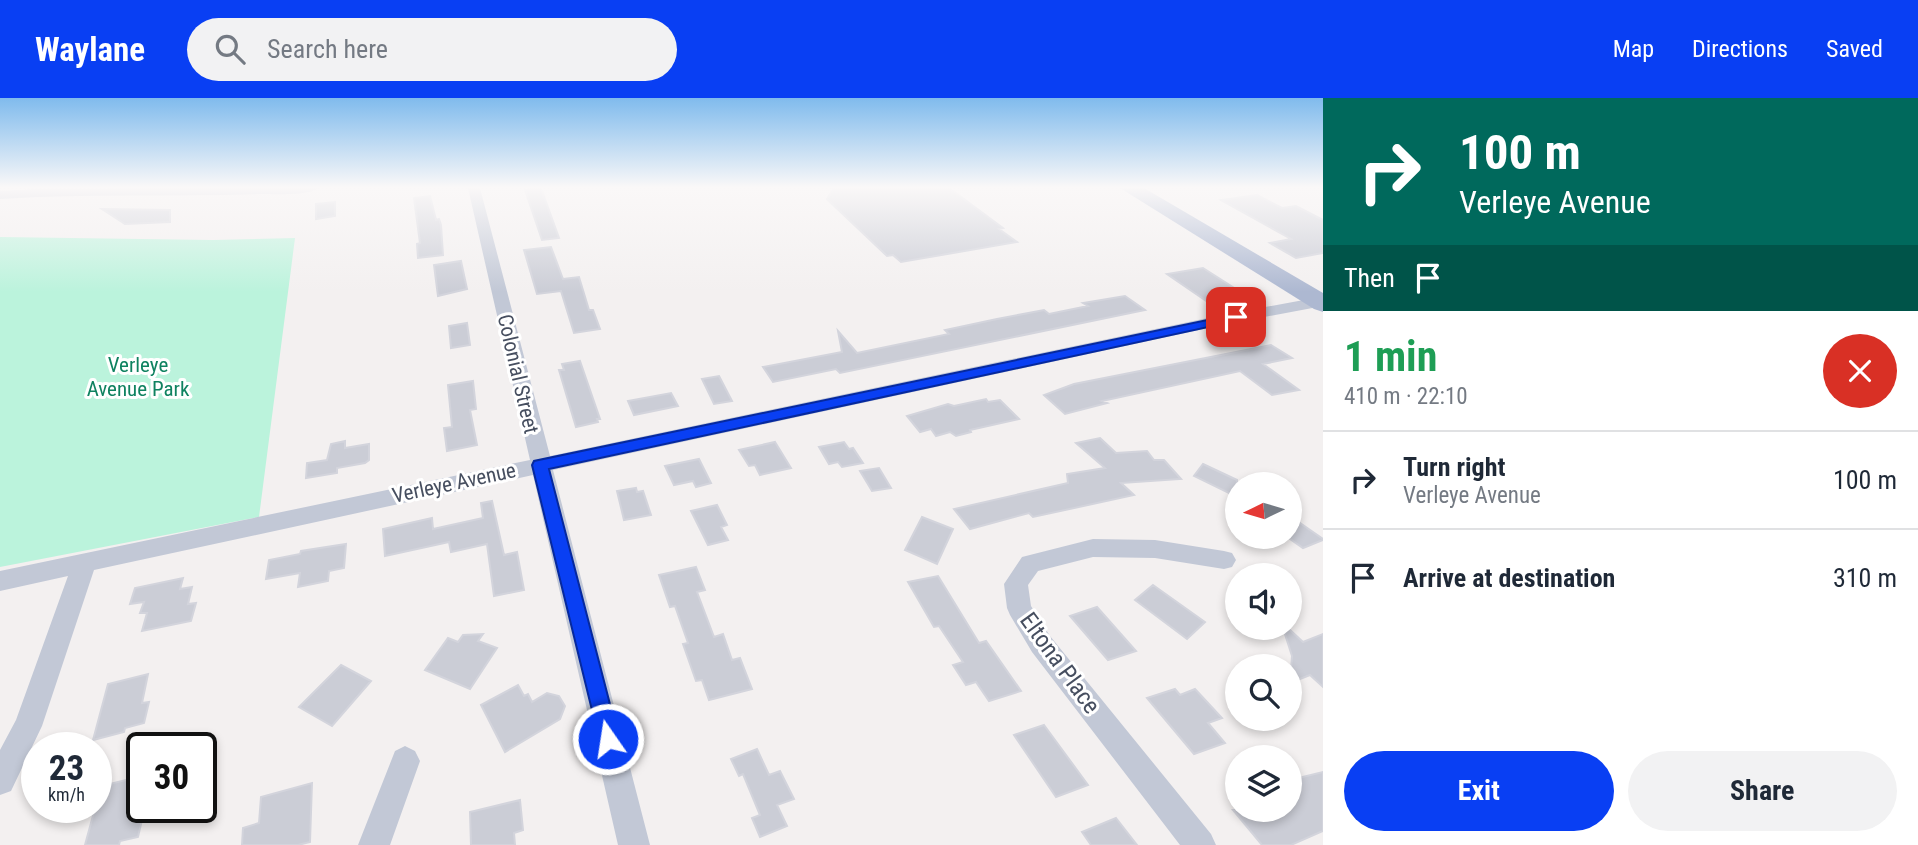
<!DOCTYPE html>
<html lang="en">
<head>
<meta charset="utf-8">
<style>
	:root { --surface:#fff; --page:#f2f2f3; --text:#1f2937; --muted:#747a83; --line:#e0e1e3; --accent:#093ff3 }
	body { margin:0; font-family:"Roboto Condensed",sans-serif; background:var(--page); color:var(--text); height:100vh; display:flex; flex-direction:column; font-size:26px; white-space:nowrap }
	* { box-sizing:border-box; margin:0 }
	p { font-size:23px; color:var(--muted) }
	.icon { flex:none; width:38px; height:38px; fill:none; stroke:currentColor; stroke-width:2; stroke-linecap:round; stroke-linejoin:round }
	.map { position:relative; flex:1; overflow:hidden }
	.panel { display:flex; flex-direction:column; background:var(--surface); width:595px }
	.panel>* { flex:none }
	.top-card { background:#00695c; color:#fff; overflow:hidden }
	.needle { width:46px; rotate:265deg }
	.tools { position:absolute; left:1225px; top:374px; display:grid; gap:14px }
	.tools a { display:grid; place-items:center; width:77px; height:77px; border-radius:50%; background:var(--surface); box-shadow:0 4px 10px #0003; font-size:35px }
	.speed { position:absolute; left:21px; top:634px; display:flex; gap:14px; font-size:35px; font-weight:700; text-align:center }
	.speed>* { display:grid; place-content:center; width:91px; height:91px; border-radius:50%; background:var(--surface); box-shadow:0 4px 10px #0003; line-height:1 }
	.speed small { font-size:18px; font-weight:400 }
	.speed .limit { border:4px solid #111; border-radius:10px; background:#fff; color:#111 }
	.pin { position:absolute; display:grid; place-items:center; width:60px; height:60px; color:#fff; margin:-30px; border-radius:14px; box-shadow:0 4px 10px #0006 }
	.me { position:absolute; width:77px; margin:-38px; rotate:347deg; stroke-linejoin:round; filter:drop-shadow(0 0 5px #0008) }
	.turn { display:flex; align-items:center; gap:24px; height:147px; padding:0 21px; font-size:32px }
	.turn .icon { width:91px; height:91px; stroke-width:2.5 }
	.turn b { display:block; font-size:49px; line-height:60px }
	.then { display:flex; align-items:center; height:66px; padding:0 21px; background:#0003; gap:14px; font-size:26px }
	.round { display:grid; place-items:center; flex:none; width:74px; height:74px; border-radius:37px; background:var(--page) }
	.summary { display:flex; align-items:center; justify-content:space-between; height:119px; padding:0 21px }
	h1 { font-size:42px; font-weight:700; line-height:52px; color:#1e9e55 }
	.primary-button { display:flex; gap:14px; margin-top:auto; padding:14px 21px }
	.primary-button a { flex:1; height:80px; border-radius:42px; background:var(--accent); color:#fff; font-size:28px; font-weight:700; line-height:80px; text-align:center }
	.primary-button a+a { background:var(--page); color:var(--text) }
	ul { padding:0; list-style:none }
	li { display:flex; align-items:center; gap:21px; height:98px; padding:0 21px; border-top:2px solid var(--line) }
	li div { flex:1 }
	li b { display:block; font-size:26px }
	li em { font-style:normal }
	header { display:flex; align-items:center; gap:42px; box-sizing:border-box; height:98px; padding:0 35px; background:var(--accent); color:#fff }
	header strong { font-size:33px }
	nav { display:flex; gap:38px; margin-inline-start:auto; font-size:24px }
	.search { width:490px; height:63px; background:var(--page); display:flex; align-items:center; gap:18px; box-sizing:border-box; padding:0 24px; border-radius:38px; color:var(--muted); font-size:26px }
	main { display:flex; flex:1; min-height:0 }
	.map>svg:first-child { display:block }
	.green { fill:#bbf3dc }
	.building { fill:#cbcdd6; stroke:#d3d4dc; stroke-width:2 }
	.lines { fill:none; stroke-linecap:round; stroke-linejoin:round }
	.minor { fill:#c2c8d6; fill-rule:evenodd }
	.primary { fill:#adb8d1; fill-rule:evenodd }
	.route { fill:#093ff3; stroke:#06299e; stroke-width:2 }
	.labels { text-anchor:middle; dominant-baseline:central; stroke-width:6; stroke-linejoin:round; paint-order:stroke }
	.park-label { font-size:21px; fill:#0f8260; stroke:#fff }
	.street-label { font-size:21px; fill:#464e5f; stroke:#fff }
	.near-street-label { font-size:24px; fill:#464e5f; stroke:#fff }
</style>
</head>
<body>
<header>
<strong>Waylane</strong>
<div class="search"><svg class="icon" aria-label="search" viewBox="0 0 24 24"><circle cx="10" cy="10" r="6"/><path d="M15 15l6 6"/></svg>Search here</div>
<nav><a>Map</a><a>Directions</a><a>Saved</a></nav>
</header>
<main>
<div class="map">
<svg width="1323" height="747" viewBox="0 0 1323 747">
	<rect width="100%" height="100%" fill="#f3f0f0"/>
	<path class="green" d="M 0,139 L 213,142 L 295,140 L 259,419 L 0,469 Z"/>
	<path class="building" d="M 541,90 L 559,140 L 542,142 L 525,92 Z
		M 834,90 L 949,90 L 1003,130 L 999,131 L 1017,144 L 901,164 L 893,157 L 887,158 L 827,101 Z
		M 1257,97 L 1282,110 L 1296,108 L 1323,122 L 1323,155 L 1296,160 L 1270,145 L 1291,141 L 1221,102 Z
		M 430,98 L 436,122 L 439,121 L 441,127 L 443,157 L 418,160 L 417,146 L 420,145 L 414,100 Z
		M 335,104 L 335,118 L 316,121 L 316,106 Z
		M 102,111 L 170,112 L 170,124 L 125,126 Z
		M 551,149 L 563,181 L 579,179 L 589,212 L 593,212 L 600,231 L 574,235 L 561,193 L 537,196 L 524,152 Z
		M 461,163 L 467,191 L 438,198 L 434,167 Z
		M 1203,170 L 1253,202 L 1215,209 L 1167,176 Z
		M 1125,198 L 1145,212 L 840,275 L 836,271 L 773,284 L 763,269 L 842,254 L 838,233 L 857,255 L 949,236 L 945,232 L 997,221 L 1044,212 L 1049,216 L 1088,208 L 1083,205 Z
		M 467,225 L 470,247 L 451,250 L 449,228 Z
		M 1271,247 L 1292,260 L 1263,266 L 1299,292 L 1272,297 L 1240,273 L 1102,303 L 1107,305 L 1065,316 L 1044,297 L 1074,286 Z
		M 580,263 L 600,321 L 597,321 L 598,324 L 576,329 L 559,272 L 564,272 L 562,266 Z
		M 719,278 L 732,303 L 714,306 L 702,281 Z
		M 473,283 L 476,311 L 470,312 L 477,347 L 447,353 L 444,330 L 452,329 L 448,287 Z
		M 671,295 L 678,308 L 634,317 L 628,303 Z
		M 986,301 L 988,304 L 1000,302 L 1019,321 L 970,332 L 971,334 L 956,338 L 950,334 L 936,338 L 931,331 L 920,334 L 907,318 L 948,306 L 954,308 Z
		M 1100,340 L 1116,355 L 1147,353 L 1154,362 L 1164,362 L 1181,381 L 1121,385 L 1134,397 L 1033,419 L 1029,415 L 970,431 L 954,411 L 1068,385 L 1067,376 L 1105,370 L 1076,345 Z
		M 345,343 L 345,350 L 369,346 L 369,362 L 365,365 L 337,370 L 337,375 L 306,380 L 307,365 L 327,362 L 331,346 Z
		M 775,344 L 791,370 L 760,377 L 755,367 L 749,368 L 739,352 Z
		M 844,344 L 849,351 L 853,350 L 863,365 L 842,369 L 838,364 L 829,366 L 819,349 Z
		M 699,361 L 711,385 L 696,389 L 693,383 L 674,387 L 665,368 Z
		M 1203,366 L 1237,382 L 1237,399 L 1194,378 Z
		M 879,370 L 891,390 L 872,393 L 860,373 Z
		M 636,390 L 637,394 L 643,393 L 651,417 L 624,422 L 617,393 Z
		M 492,403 L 504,457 L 517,454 L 524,492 L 494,498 L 487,446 L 451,454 L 449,444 L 385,458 L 383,431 L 432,420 L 433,431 L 483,420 L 481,405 Z
		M 717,407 L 727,427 L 721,429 L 728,442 L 708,447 L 691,413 Z
		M 1290,418 L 1323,441 L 1323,442 L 1303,450 L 1290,441 Z
		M 922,419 L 953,431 L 937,466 L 905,452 Z
		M 346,446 L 344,470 L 329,473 L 328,483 L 298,489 L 300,475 L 266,481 L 269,462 L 300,456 L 301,453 Z
		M 696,469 L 705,492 L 697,494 L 714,539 L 723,536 L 732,562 L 740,560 L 752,591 L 709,602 L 702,582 L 696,583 L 683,546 L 688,545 L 675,508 L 670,509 L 659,477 Z
		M 938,478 L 979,545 L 986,543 L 1021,593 L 989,603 L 976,584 L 966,587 L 953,567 L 963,564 L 939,528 L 934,529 L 908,484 Z
		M 183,480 L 180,491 L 192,489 L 188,506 L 196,505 L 191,523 L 142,533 L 147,515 L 140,515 L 144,504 L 130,506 L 135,490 Z
		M 1153,487 L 1205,524 L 1187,541 L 1135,502 Z
		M 1097,509 L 1136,553 L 1108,562 L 1070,518 Z
		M 1283,530 L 1288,530 L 1303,544 L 1323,536 L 1323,589 L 1310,577 L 1290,585 L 1292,558 Z
		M 483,536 L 478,543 L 497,550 L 470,591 L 425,572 L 448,540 L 458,544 L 463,537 Z
		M 341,567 L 371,583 L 332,628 L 299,609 Z
		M 148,576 L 142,605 L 149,604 L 144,625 L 125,630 L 124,634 L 93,642 L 108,586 Z
		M 518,587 L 524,598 L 528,596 L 532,604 L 547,595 L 559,598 L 565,608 L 560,621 L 505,654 L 481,607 Z
		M 1175,591 L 1180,597 L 1195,591 L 1222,620 L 1208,625 L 1225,645 L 1194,656 L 1147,600 Z
		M 1044,627 L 1088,687 L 1056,699 L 1014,637 Z
		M 757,651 L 769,677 L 780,673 L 794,701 L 777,707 L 787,728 L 760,739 L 752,720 L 760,717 L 743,676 L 739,678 L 731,661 Z
		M 1323,674 L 1323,733 L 1291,747 L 1262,747 L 1233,712 L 1290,712 L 1290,682 Z
		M 130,681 L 129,686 L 142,683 L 142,709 L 145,709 L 138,739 L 120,743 L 119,747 L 85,747 L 101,688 Z
		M 312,685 L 310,744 L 298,747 L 242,747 L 243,730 L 259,725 L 261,699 Z
		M 520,702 L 523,732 L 514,735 L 515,747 L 471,747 L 470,714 Z
		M 1116,720 L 1137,747 L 1091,747 L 1082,734 Z"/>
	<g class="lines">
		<path class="minor" d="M 317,90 C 310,98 273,96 260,96 C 173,99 87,95 0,101 L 0,93 L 39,91 Z
			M 468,90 L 480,90 L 550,358 L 1222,217 L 1320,199 L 1323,200 L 1323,208 L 1222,227 L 553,372 L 650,747 L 618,747 L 533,377 L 94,472 L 42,628 L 11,693 L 0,697 L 0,652 L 16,622 L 68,478 L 0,493 L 0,473 L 530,362 Z
			M 1093,441 L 1155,442 L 1224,453 L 1232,455 L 1236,462 L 1232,469 L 1224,471 L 1155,460 L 1093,459 L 1038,473 L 1028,487 L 1031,508 L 1050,538 L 1211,736 L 1216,747 L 1180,747 L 1032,554 L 1010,517 L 1007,510 L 1004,486 L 1022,459 Z
			M 405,648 L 415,653 L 420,663 L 390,747 L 358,747 L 395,653 Z"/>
		<path class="primary" d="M 1120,90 L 1144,90 L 1323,195 L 1323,214 L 1314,211 Z"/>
	</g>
	<linearGradient id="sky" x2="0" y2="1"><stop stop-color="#80bbed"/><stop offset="0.46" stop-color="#faf8f8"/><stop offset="1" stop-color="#faf8f8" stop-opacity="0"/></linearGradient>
	<rect width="1323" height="194" fill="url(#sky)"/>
	<path class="route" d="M 1236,216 L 1242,219 L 1241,222 L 549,371 L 619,641 L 616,649 L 608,652 L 601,649 L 532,367 L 534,363 Z"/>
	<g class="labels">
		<g class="park-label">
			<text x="138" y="267">Verleye<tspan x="138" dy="24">Avenue Park</tspan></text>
		</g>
		<g class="street-label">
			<text transform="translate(518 276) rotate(77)">Colonial Street</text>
			<text transform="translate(454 385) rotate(-12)">Verleye Avenue</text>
		</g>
		<g class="near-street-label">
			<text transform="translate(1060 565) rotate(54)">Eltona Place</text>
		</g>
	</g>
</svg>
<div class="tools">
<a><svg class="needle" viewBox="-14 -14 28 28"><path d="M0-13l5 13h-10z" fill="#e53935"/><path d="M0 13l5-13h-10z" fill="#747a83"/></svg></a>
<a><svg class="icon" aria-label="sound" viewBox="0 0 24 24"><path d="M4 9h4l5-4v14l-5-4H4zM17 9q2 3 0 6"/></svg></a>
<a><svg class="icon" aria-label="search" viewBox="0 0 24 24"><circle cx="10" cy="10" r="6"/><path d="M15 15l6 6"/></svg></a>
<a><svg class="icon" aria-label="layers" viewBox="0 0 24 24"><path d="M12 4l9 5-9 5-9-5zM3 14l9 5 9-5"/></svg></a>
</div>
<div class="speed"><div>23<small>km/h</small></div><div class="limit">30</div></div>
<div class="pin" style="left:1236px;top:219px;background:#d93025"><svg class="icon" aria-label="arrive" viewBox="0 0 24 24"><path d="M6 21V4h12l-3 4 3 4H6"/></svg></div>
<svg class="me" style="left:608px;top:641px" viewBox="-20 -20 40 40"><circle r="17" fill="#093ff3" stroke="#fff" stroke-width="3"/><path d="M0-11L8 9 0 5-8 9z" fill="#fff"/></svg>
</div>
<section class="panel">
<div class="top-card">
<div class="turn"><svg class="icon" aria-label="right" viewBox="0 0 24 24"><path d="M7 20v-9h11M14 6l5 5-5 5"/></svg><div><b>100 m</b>Verleye Avenue</div></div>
<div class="then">Then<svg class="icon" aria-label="arrive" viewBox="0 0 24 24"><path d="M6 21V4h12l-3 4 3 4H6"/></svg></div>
</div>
<div class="summary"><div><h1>1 min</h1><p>410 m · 22:10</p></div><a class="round" style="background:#d93025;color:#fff"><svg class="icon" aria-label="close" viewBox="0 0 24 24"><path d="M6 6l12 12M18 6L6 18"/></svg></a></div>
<ul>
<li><svg class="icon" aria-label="right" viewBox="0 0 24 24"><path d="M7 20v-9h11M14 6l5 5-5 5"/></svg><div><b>Turn right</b><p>Verleye Avenue</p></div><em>100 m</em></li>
<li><svg class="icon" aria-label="arrive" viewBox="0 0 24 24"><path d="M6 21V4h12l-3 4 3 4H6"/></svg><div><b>Arrive at destination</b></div><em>310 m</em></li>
</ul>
<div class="primary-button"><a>Exit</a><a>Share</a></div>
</section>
</main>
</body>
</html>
